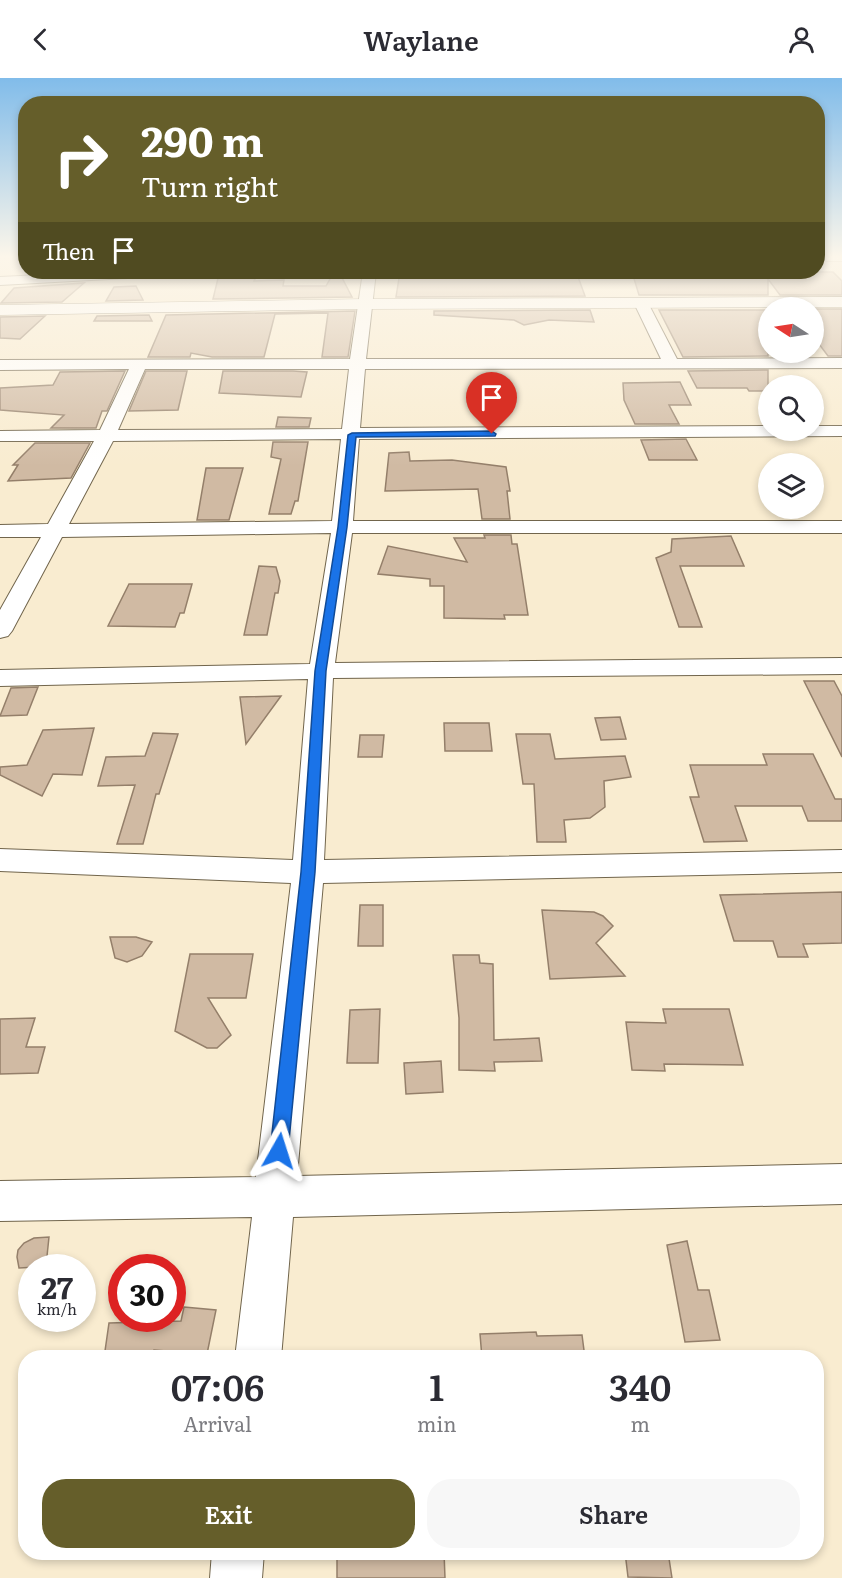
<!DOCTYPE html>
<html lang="en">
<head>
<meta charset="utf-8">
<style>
	:root { --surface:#fff; --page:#f7f7f7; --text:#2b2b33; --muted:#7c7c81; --accent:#655e2a }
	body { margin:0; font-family:Literata,serif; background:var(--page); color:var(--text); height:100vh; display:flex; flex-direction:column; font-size:22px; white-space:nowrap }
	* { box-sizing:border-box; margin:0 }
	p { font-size:20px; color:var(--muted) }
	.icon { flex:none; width:33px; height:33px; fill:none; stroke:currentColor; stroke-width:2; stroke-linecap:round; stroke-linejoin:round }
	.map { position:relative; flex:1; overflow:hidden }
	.drawer { position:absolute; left:18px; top:1272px; width:806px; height:210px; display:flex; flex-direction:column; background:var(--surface); border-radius:24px; box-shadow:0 3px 9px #0003 }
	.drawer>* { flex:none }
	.guide { position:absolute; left:18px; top:18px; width:807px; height:183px; border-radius:24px; box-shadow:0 3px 9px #0003; background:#655e2a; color:#fff; overflow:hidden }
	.needle { width:39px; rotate:282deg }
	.fabs { position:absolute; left:758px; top:219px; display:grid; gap:12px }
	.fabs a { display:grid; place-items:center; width:66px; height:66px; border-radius:50%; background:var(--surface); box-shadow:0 3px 9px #0003; font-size:30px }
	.speed { position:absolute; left:18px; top:1176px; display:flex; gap:12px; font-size:30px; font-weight:700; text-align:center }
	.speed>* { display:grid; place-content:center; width:78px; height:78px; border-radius:50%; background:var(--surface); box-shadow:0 3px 9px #0003; line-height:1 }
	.speed small { font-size:15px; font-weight:400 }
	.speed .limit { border:9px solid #d22; background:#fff; color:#111 }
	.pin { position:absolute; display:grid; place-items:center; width:51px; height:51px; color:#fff; margin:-62px -26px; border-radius:50% 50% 50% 0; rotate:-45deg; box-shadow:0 0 6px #0007 }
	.pin .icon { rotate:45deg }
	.me { position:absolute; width:66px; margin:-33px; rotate:6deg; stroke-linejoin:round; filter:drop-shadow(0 0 4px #0008) }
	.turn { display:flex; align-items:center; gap:21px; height:126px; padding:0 24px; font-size:27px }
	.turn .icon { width:78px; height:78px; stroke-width:2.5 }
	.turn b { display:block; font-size:42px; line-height:51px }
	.then { display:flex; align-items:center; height:57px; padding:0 24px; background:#0003; gap:12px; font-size:22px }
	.eta { display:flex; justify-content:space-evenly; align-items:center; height:102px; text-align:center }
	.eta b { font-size:36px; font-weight:600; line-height:42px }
	.button { display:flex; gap:12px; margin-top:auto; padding:12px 24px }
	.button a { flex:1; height:69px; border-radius:24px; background:var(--accent); color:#fff; font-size:24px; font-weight:600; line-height:69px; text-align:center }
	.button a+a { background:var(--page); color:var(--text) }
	header { display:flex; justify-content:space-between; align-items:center; height:78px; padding:0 24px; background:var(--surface); font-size:27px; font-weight:600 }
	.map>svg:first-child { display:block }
	.building { fill:#d0baa3; stroke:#947f6a; stroke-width:1.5 }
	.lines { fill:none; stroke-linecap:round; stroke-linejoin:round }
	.minor-casing { stroke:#71654c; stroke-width:2 }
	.tertiary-casing { stroke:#71654c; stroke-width:1 }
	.minor { fill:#fff; fill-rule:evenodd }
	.tertiary { fill:#fff; fill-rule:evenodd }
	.route { fill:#1a73e8; stroke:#114b97; stroke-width:1.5 }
</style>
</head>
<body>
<header><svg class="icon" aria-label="back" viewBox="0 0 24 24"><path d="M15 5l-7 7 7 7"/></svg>Waylane<svg class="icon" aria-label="person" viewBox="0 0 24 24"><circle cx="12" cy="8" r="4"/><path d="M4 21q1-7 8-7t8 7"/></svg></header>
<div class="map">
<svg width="842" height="1500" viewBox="0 0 842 1500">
	<rect width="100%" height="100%" fill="#f9ecd0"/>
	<path class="building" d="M 334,194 L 339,194 L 352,219 L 213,221 L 219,196 L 257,197 L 254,203 L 284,202 L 283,208 L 326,208 Z
		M 400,194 L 577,196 L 585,218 L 396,219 Z
		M 632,194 L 833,194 L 842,203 L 842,217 L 780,217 L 768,201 L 768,217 L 639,217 Z
		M 84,205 L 62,224 L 1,225 L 14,210 Z
		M 136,208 L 143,222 L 106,223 L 114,209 Z
		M 813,231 L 842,231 L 842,278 L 828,278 L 813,258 Z
		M 590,232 L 594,244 L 549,242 L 524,247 L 514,242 L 434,237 L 434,233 Z
		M 659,232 L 768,232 L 768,278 L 683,279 Z
		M 355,233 L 348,279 L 322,279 L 328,235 L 275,236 L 264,279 L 212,279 L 191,275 L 190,279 L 148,279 L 166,237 Z
		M 149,237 L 152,243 L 94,243 L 97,238 Z
		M 45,238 L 20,261 L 0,260 L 0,239 Z
		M 768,292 L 768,313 L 749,313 L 747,310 L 697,310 L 688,293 Z
		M 125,293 L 107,333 L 102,333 L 96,350 L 51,350 L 64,337 L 0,332 L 0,310 L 53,307 L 60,294 Z
		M 146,293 L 187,293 L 178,332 L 129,333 Z
		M 223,293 L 293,293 L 307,294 L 301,319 L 219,315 Z
		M 680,304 L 691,327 L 669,327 L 679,346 L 635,346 L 624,322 L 623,305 Z
		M 278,339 L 311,340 L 309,349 L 276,349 Z
		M 686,361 L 697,382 L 649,382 L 641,362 Z
		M 273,364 L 308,364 L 298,423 L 295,423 L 291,436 L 269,436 L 281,381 L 271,379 Z
		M 35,365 L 90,365 L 71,400 L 8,403 L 18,387 L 13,387 Z
		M 409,374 L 410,383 L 452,382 L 506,389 L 510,413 L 507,413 L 510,441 L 482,441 L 478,411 L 385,413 L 389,375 Z
		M 206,390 L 243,390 L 229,442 L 197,442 Z
		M 484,457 L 511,457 L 512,466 L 517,466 L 528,537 L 504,537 L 505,541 L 444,540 L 444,508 L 430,508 L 430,501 L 378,496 L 388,468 L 467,484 L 454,460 L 485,460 Z
		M 731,458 L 744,488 L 680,488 L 702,549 L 679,549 L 656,480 L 671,474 L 672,461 Z
		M 259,488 L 276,489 L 280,503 L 278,515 L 275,515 L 267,557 L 244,557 Z
		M 129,506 L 192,506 L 184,535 L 180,535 L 175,549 L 108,548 Z
		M 804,603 L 834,603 L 842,618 L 842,679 Z
		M 38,609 L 27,637 L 0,638 L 11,610 Z
		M 281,618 L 246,666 L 240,619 Z
		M 620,639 L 626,661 L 601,662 L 595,640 Z
		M 444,645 L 489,645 L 492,673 L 445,673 Z
		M 94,650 L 82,697 L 53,696 L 42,718 L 0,697 L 0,689 L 27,687 L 43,652 Z
		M 153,655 L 178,656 L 159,716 L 156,716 L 143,766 L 117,766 L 135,707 L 98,708 L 106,679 L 145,678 Z
		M 516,656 L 550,656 L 555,681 L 625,678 L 631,699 L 604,703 L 605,729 L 590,740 L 564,742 L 566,764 L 537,764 L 534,706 L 523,706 Z
		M 360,657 L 384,657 L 382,679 L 358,679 Z
		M 763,676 L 813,676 L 835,721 L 842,721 L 842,743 L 808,743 L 802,728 L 735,728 L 747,763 L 704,764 L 690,719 L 699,719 L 690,687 L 767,687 Z
		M 842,814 L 842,865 L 803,866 L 808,879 L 778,879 L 773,863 L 734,863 L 720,817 Z
		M 360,827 L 383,827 L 383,868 L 358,868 Z
		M 542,832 L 594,834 L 603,838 L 613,848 L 596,865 L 625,898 L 550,901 Z
		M 110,859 L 136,859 L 152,864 L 142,878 L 127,884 L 115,880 Z
		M 190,876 L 253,876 L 246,920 L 208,920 L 231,957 L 217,970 L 207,970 L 175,953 Z
		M 453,877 L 479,877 L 480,885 L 493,886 L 494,962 L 539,960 L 542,983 L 494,984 L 495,993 L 459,992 L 459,940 Z
		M 380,931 L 378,985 L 347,985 L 350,932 Z
		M 663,931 L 729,931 L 743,987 L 664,986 L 665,993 L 632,992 L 626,944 L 666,945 Z
		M 35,940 L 26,969 L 45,969 L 38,995 L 0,996 L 0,941 Z
		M 441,983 L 443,1014 L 406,1016 L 404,985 Z
		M 49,1159 L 47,1178 L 44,1183 L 37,1189 L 19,1190 L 17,1179 L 18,1172 L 24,1165 L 34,1160 Z
		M 687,1163 L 698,1212 L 709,1212 L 720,1262 L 685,1264 L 667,1167 Z
		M 184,1229 L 216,1232 L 207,1276 L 154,1272 L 153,1280 L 104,1280 L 109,1245 L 181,1243 Z
		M 536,1254 L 537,1258 L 582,1257 L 585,1280 L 482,1280 L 480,1256 Z
		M 337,1474 L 444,1474 L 445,1500 L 337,1500 Z
		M 625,1474 L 668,1474 L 672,1500 L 628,1499 Z"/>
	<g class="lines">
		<defs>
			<path id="minor" d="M 818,178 L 842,178 L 842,183 L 818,183 Z
				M 101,194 L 171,194 L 164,198 L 0,207 L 0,199 Z
				M 363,194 L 376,194 L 366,281 L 661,281 L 634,225 L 641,221 L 648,225 L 677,281 L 842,280 L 842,290 L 365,291 L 360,350 L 768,348 L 768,352 L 813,352 L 813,348 L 842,348 L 842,358 L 359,361 L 353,443 L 842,443 L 842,455 L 352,455 L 335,585 L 842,580 L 842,596 L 333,600 L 324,782 L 842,772 L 842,794 L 323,805 L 297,1098 L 842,1086 L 842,1126 L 293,1139 L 281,1280 L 235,1280 L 252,1139 L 0,1143 L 0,1103 L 256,1099 L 291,805 L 0,793 L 0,771 L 293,782 L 308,601 L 0,608 L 0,592 L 310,586 L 331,455 L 62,459 L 12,553 L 8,558 L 0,560 L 0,532 L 41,459 L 0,459 L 0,447 L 48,446 L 94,363 L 0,363 L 0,353 L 100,352 L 129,291 L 0,292 L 0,282 L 350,281 ZM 145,291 L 349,291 L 342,351 L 118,352 ZM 341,361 L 332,443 L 69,446 L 113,363 Z
				M 212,1474 L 264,1474 L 262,1500 L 210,1500 Z"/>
			<path id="tertiary" d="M 842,219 L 842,229 L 366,231 L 0,237 L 0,227 L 366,221 Z"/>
		</defs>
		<use href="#minor" class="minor-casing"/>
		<use href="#tertiary" class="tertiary-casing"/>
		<use href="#minor" class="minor"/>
		<use href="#tertiary" class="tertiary"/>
	</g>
	<linearGradient id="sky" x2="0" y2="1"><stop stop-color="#81bcea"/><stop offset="0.46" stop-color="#fcf6ea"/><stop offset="1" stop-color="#fcf6ea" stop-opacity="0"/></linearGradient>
	<rect width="842" height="388" fill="url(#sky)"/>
	<path class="route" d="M 492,353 L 496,356 L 495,358 L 356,359 L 347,449 L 326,593 L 315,794 L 288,1073 L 285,1079 L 279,1082 L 273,1079 L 270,1073 L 301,794 L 315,593 L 338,449 L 348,357 L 352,355 Z"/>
</svg>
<div class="fabs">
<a><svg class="needle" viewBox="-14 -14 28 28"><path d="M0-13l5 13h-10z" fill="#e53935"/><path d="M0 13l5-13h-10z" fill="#7c7c81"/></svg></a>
<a><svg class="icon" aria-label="search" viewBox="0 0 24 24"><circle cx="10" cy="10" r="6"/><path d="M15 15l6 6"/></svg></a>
<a><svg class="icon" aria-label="layers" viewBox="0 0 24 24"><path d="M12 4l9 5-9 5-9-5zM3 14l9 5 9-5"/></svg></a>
</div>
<div class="speed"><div>27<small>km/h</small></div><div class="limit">30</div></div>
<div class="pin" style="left:492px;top:356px;background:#d93025"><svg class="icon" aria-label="arrive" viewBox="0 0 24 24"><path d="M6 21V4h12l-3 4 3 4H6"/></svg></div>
<svg class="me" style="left:279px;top:1073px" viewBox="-20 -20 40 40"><path d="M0-17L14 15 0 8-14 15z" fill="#1a73e8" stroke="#fff" stroke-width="4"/></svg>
<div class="guide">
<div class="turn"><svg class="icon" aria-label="right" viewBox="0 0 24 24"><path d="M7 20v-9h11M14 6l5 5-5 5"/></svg><div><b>290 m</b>Turn right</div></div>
<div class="then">Then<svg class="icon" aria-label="arrive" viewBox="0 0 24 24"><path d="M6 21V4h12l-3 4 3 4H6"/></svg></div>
</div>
<section class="drawer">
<div class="eta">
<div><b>07:06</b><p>Arrival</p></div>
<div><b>1</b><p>min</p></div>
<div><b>340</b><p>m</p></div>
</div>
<div class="button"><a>Exit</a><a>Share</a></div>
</section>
</div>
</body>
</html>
